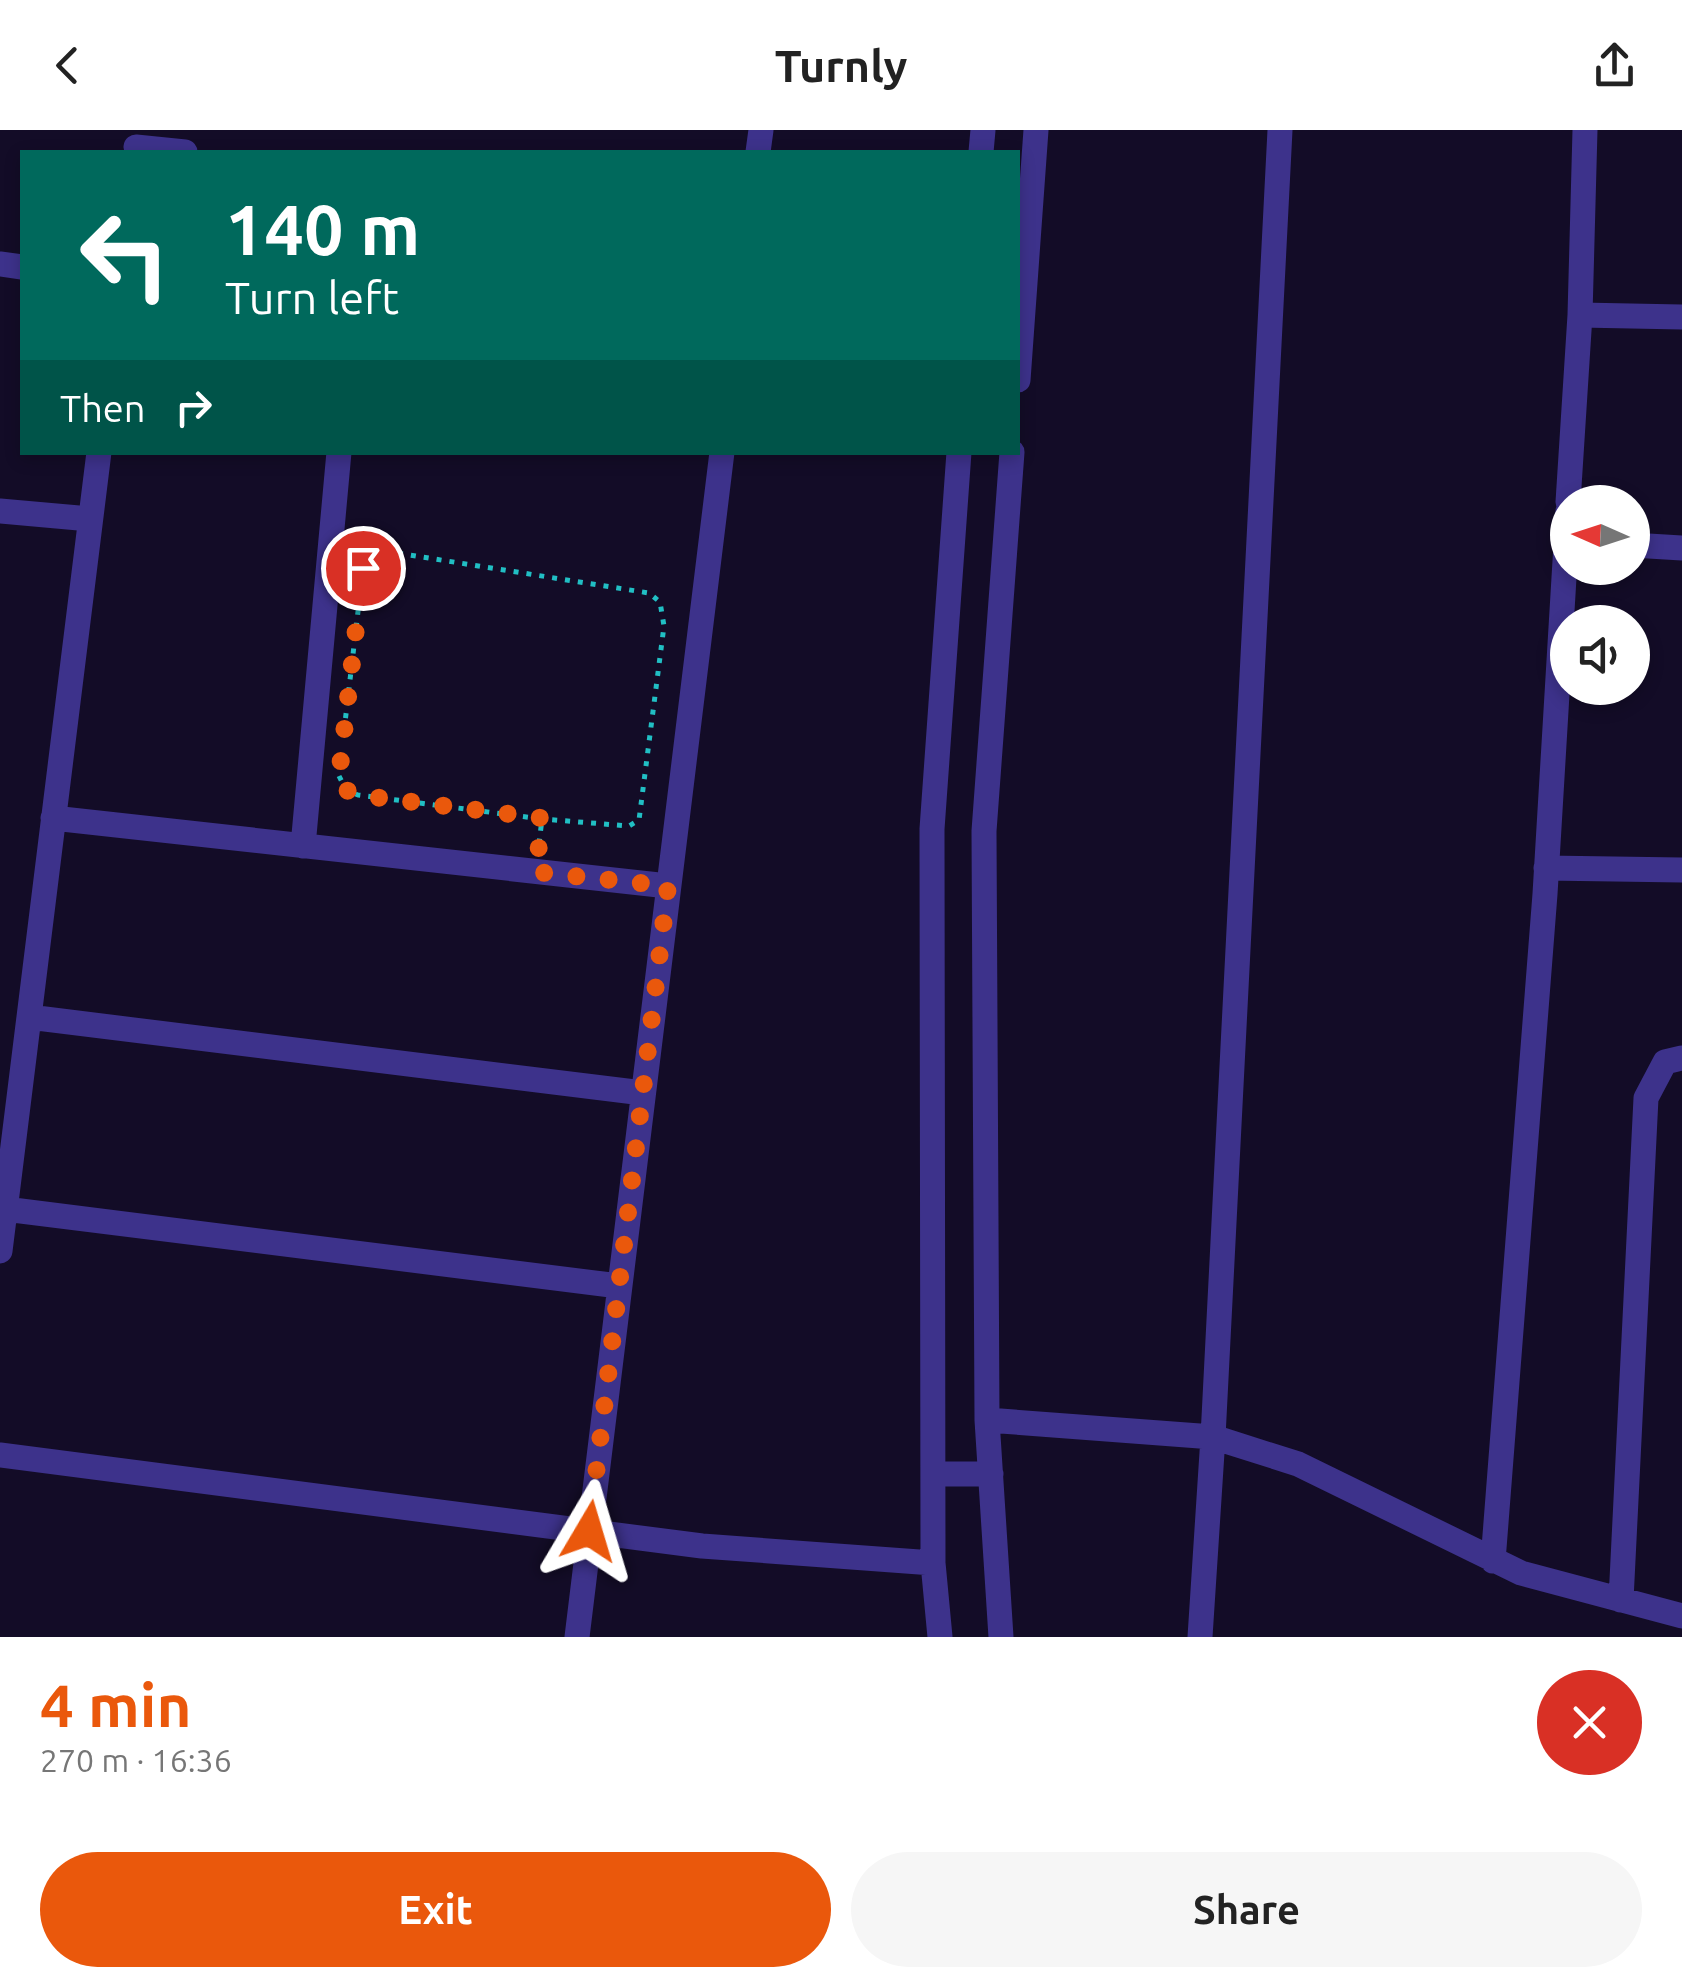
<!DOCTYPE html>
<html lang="en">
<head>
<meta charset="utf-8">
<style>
	:root { --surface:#fff; --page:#f6f6f6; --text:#222; --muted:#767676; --accent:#ea580c }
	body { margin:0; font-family:Ubuntu,sans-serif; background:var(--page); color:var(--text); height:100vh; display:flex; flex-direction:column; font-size:38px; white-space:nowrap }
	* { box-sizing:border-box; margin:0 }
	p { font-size:32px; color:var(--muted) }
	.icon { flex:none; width:55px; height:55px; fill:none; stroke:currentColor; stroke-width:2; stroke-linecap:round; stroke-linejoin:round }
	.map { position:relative; height:1507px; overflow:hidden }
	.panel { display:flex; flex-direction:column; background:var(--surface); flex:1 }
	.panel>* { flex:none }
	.hud { position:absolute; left:20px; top:20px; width:1000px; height:305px; border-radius:0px; box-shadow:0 5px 15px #0003; background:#00695c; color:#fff; overflow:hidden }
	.needle { width:65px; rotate:273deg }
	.controls { position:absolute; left:1550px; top:355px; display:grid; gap:20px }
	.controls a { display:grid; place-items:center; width:100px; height:100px; border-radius:50%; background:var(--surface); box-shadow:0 5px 15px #0003; font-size:50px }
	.pin { position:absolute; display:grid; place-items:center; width:85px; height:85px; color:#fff; margin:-42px; border:5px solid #fff; border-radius:50%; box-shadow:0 2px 10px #0007 }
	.me { position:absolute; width:110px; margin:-55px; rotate:7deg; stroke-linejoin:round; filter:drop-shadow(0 0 8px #0008) }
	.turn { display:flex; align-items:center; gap:35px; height:210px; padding:0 40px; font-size:45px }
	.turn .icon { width:130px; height:130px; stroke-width:2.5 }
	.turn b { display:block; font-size:70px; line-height:85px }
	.then { display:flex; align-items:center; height:95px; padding:0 40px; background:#0003; gap:20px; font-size:38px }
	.round { display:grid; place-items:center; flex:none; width:105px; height:105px; border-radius:52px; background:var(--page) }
	.overview { display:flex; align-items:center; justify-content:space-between; height:170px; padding:0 40px }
	h1 { font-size:60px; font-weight:600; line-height:75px; color:var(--accent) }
	.primary-button { display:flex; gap:20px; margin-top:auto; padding:20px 40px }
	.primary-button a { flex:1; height:115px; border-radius:60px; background:var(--accent); color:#fff; font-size:40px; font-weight:600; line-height:115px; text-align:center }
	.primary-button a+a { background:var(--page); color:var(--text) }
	header { display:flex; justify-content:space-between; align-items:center; height:130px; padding:0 40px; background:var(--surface); font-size:45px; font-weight:600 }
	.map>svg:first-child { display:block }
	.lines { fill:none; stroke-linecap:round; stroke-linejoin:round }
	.path { stroke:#21bfc4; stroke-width:5; stroke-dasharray:5 8; stroke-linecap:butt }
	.street { stroke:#3d328b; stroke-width:25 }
	.route { stroke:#ea580c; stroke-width:18; stroke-dasharray:0 32.4 }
</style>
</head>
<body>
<header><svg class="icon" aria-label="back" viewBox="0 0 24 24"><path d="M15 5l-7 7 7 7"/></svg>Turnly<svg class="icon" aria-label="share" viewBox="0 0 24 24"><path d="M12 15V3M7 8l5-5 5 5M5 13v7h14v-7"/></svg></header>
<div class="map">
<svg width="1682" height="1507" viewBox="0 0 1682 1507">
	<rect width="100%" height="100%" fill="#130c27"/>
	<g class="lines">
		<path class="path" d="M 344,601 L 363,439 L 368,426 L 384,421 L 649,463 L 660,472 L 664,496 L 639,690 L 629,696 L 542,689
			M 339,646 L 346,660 L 358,665 L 542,689 L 539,714"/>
		<path class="street" d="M 136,17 L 185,22
			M 758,22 L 761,0
			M 981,22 L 983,0
			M 0,134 L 22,137
			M 1580,185 L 1682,187
			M 1018,250 L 1036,0
			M 1568,372 L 1580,185 L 1585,0
			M 0,381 L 90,389
			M 1632,415 L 1682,418
			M 53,688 L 668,756
			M 303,716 L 339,322
			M 1546,738 L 1682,740
			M 29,887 L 643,963
			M 5,1079 L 619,1156
			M 0,1121 L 99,322
			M 987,1290 L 1213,1307 L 1298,1334 L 1521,1443 L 1682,1486
			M 0,1325 L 702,1416 L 933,1433
			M 934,1344 L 991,1344
			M 1493,1431 L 1545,764 L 1568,381
			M 1621,1470 L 1646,968 L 1665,932 L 1682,928
			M 577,1507 L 722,322
			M 940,1507 L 933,1433 L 932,699 L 959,322
			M 1001,1507 L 987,1290 L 984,701 L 1012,322
			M 1200,1507 L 1213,1307 L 1280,0"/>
	</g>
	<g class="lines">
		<path class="route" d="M 363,438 L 339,646 L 346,660 L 358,665 L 542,688 L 536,742 L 668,756 L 589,1401"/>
	</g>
</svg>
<div class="controls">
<a><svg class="needle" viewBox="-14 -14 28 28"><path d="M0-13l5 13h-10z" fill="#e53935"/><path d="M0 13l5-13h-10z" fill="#767676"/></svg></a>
<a><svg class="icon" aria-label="sound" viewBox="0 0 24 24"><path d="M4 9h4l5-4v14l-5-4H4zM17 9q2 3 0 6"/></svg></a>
</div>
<div class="pin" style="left:363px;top:438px;background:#d93025"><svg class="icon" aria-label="arrive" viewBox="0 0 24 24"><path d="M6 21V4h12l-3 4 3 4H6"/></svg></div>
<svg class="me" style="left:589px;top:1401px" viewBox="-20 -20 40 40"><path d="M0-17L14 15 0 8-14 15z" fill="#ea580c" stroke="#fff" stroke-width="4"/></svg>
<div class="hud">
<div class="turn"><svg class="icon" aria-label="left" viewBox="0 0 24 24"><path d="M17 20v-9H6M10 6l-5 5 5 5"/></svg><div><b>140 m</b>Turn left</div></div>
<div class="then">Then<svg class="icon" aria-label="right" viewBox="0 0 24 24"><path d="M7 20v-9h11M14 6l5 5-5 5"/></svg></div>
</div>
</div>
<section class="panel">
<div class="overview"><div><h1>4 min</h1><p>270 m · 16:36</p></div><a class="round" style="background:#d93025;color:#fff"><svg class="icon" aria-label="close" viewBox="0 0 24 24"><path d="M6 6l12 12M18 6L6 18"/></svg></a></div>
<div class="primary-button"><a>Exit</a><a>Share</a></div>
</section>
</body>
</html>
